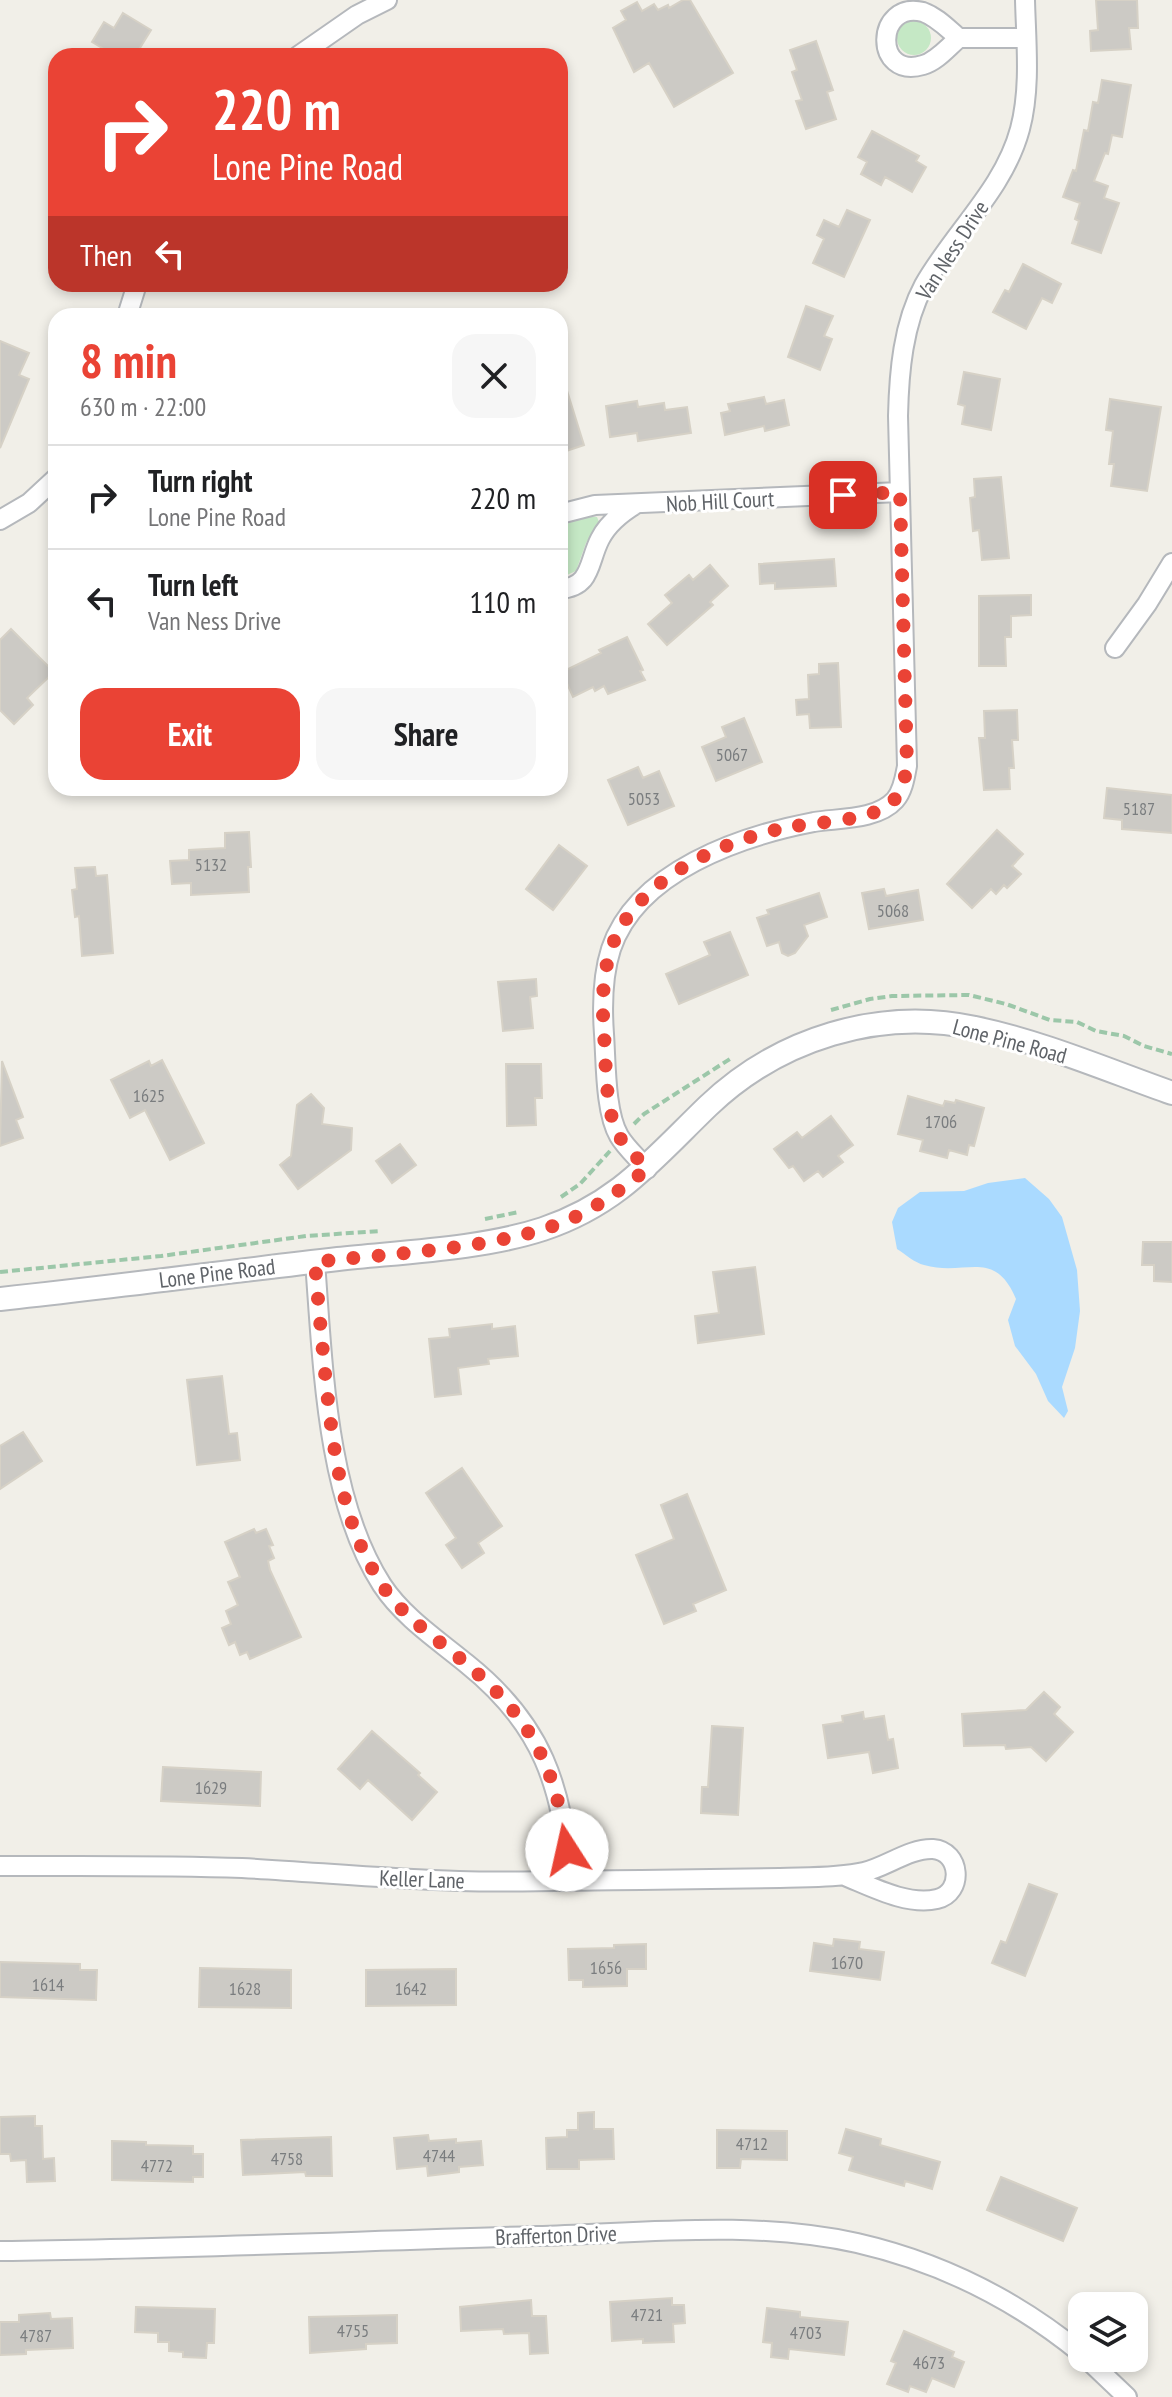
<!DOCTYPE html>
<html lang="en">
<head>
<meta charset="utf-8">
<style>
	:root { --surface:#fff; --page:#f6f6f6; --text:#202124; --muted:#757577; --line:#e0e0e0; --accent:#ea4335 }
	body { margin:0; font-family:"PT Sans Narrow",sans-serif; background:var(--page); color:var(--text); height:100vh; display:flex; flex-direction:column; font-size:30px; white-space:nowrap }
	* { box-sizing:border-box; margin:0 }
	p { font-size:26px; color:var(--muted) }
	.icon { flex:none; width:44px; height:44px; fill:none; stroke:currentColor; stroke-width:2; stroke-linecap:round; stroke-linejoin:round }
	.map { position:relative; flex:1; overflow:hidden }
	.side { position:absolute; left:48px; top:308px; width:520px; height:488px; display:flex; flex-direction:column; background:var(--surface); border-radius:24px; box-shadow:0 4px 12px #0003 }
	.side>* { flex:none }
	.banner { position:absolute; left:48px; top:48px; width:520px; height:244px; border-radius:24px; box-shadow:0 4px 12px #0003; background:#ea4335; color:#fff; overflow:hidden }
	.controls { position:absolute; left:1068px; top:2292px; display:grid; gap:16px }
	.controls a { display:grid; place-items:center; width:80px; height:80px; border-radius:16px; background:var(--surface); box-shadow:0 4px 12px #0003; font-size:40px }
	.pin { position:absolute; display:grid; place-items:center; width:68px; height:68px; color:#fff; margin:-34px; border-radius:16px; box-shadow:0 4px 12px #0006 }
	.me { position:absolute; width:88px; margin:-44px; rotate:350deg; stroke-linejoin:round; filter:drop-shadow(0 0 6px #0008) }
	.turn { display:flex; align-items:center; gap:28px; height:168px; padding:0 32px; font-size:36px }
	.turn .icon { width:104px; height:104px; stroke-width:2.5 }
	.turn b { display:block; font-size:56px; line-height:68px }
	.then { display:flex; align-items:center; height:76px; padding:0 32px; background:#0003; gap:16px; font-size:30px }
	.round { display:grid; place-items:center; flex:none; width:84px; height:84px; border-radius:24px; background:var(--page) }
	.overview { display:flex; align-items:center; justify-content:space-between; height:136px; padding:0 32px }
	h1 { font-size:48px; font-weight:700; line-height:60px; color:var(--accent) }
	.cta { display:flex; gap:16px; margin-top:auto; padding:16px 32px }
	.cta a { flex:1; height:92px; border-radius:24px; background:var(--accent); color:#fff; font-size:32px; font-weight:700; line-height:92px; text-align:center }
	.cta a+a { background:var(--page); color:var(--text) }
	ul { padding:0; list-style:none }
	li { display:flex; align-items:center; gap:24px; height:104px; padding:0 32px; border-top:2px solid var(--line) }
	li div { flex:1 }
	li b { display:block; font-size:30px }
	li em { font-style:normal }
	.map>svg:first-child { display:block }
	.green { fill:#c5e8c5 }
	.water { fill:#aadaff }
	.building { fill:#cccac5; stroke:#d6d1c6; stroke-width:2 }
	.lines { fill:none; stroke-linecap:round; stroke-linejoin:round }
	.minor-casing { stroke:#b5b8bc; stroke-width:22 }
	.tertiary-casing { stroke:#b5b8bc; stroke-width:26 }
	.path { stroke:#9cc7a9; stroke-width:4; stroke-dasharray:8 4; stroke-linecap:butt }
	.minor { stroke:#fff; stroke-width:18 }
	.tertiary { stroke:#fff; stroke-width:22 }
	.route { stroke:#ea4335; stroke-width:14; stroke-dasharray:0 25.2 }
	.labels { text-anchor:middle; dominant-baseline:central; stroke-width:6; stroke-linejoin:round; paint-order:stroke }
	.number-label { font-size:18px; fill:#7a7d7f }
	.street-label { font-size:22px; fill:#5f6368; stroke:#fff }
</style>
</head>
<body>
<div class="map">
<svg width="1172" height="2397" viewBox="0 0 1172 2397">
	<rect width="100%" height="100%" fill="#f1efe8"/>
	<path class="green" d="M897 38a17 17 0 1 1 34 0a17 17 0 1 1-34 0Z
		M 584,517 L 597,517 L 599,522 L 586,543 L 576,571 L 560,578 L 560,528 L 576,519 Z"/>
	<path class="water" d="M 1025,1178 L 1049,1199 L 1062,1217 L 1077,1270 L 1080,1311 L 1075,1348 L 1062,1387 L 1068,1411 L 1064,1418 L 1048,1401 L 1036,1374 L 1015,1346 L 1008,1320 L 1016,1299 C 994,1247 966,1277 924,1265 C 915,1263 905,1254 897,1249 L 892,1222 L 898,1208 L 920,1192 L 964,1191 L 988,1183 Z"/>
	<path class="building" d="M 683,0 L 690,0 L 733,73 L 674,107 L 649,63 L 634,72 L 613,28 L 626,20 L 621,11 L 637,2 L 642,11 L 654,4 L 658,10 L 668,5 L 669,8 Z
		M 1096,0 L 1137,0 L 1138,28 L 1129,28 L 1131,49 L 1091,51 L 1090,31 L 1098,30 Z
		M 123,13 L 151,30 L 135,56 L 97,56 L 102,48 L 92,42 L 104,22 L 114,28 Z
		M 816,41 L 833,90 L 827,92 L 836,119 L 806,129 L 796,101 L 802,100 L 792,72 L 797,70 L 790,50 Z
		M 1102,80 L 1131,85 L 1122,137 L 1112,135 L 1108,154 L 1105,153 L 1094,181 L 1108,186 L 1104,198 L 1119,203 L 1101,253 L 1072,243 L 1079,221 L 1075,219 L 1080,203 L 1063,197 L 1073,170 L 1076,171 L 1084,130 L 1088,131 L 1093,102 L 1098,103 Z
		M 872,131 L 919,156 L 916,161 L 926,167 L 912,192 L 885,177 L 881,185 L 861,174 L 867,162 L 858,157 Z
		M 847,210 L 870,220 L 844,277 L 813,263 L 824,239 L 817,235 L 824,220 L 839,227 Z
		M 1023,264 L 1061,284 L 1052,303 L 1042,298 L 1026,329 L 993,312 L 1005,290 L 1009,292 Z
		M 806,306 L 833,316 L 824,336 L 832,339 L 820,370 L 788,357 Z
		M 0,341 L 29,353 L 19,375 L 29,379 L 0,448 Z
		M 964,372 L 1000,379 L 991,430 L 962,424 L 965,406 L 958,404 Z
		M 560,381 L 564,381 L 584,445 L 560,453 Z
		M 764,397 L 766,404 L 784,400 L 789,425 L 765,431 L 764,426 L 725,435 L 721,413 L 730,411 L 728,404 Z
		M 1110,399 L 1161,407 L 1147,491 L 1111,486 L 1114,464 L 1109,464 L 1113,431 L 1106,430 Z
		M 637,401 L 638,407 L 664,403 L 665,410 L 687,407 L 691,433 L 638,441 L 637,433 L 610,437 L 606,406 Z
		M 1001,477 L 1009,558 L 982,560 L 979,530 L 973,531 L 970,498 L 975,497 L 974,479 Z
		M 834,559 L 836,586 L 775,589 L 775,583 L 760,584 L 759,564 Z
		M 710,565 L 728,586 L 710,602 L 713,605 L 667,645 L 648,624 L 672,603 L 665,595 L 689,575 L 693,580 Z
		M 1031,595 L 1031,615 L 1011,616 L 1011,637 L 1005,637 L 1006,666 L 979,666 L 979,596 Z
		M 11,629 L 54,672 L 27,698 L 33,705 L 14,724 L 0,710 L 0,640 Z
		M 627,637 L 643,670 L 640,671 L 645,680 L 608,694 L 604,686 L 595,691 L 593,687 L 573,697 L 562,672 L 601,653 L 599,650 Z
		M 838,663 L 841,727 L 810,728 L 809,714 L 797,715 L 796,700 L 809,699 L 808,675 L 819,674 L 819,664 Z
		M 1017,710 L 1018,740 L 1012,740 L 1014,768 L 1009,768 L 1010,789 L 984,790 L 979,738 L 985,738 L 984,711 Z
		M 744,718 L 762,762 L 716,781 L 702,747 L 726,737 L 722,727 Z
		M 638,767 L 643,778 L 659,771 L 674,806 L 628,825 L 608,780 Z
		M 1107,788 L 1172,795 L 1172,833 L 1122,829 L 1122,820 L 1104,818 Z
		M 997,830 L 1023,854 L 1012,866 L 1021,874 L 1007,888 L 1004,885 L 996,894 L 991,889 L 972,908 L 947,884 Z
		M 249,832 L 251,867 L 248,867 L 249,892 L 191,895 L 191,883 L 172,884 L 170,861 L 189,860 L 189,850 L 225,848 L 225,833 Z
		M 559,845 L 587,866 L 553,910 L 526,889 Z
		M 95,867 L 96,876 L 107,875 L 113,953 L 82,956 L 79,916 L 75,917 L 72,890 L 77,889 L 75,868 Z
		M 884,889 L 886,896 L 918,890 L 923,920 L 869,929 L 862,893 Z
		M 819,893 L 827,917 L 804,925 L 808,936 L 795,953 L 788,956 L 782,953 L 779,942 L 767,946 L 757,918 L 769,914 L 767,910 Z
		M 730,932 L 748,975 L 679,1004 L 666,974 L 710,955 L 704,942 Z
		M 536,979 L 537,996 L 530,997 L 533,1028 L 503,1031 L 498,982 Z
		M 162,1060 L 204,1143 L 170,1160 L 145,1110 L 130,1118 L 111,1080 L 149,1061 L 151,1066 Z
		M 2,1061 L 23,1117 L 16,1120 L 23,1138 L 0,1146 Z
		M 506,1064 L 541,1064 L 542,1098 L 535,1098 L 536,1125 L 507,1126 Z
		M 311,1094 L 324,1108 L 322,1124 L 352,1128 L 351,1150 L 298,1189 L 280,1165 L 291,1156 L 297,1105 Z
		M 908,1096 L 943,1106 L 945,1101 L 955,1103 L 956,1100 L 984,1108 L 974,1146 L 969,1145 L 967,1155 L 949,1150 L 947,1158 L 920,1151 L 923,1140 L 898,1134 Z
		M 831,1116 L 853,1145 L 838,1156 L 843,1162 L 823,1177 L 818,1171 L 804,1181 L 793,1166 L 789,1168 L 774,1149 L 797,1132 L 802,1138 Z
		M 400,1144 L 416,1165 L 392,1183 L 376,1161 Z
		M 1143,1242 L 1172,1242 L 1172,1282 L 1154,1281 L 1154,1265 L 1142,1265 Z
		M 755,1267 L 764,1334 L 698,1343 L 695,1316 L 719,1313 L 713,1272 Z
		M 492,1324 L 492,1329 L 515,1326 L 518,1356 L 488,1359 L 489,1364 L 458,1368 L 461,1394 L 435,1397 L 429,1339 L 450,1337 L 449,1329 Z
		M 222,1376 L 229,1434 L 237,1433 L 240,1460 L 197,1465 L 187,1380 Z
		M 23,1432 L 42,1461 L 0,1489 L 0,1446 Z
		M 462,1468 L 502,1526 L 478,1543 L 484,1553 L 462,1568 L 446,1545 L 456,1538 L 426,1493 Z
		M 687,1494 L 726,1590 L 693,1604 L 696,1611 L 664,1624 L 636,1555 L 674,1539 L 661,1505 Z
		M 254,1529 L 256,1533 L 266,1529 L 273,1545 L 269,1546 L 274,1558 L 268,1561 L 270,1570 L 301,1637 L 250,1659 L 247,1652 L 240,1655 L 235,1642 L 229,1645 L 222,1628 L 231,1624 L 226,1611 L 238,1605 L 228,1582 L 240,1577 L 225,1542 Z
		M 1044,1692 L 1060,1707 L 1054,1714 L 1073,1732 L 1046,1761 L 1031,1747 L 1006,1749 L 1005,1745 L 964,1746 L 962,1714 L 1026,1710 Z
		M 863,1712 L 864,1719 L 884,1716 L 888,1740 L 893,1739 L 898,1768 L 873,1773 L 869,1752 L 828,1758 L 823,1725 L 843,1722 L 842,1716 Z
		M 712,1726 L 743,1728 L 738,1815 L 701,1813 L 702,1787 L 708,1787 Z
		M 372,1731 L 420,1773 L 418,1775 L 437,1792 L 412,1820 L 368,1780 L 360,1789 L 338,1769 Z
		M 163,1767 L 261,1772 L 260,1806 L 161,1801 Z
		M 1029,1884 L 1057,1894 L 1025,1976 L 992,1963 L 1001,1941 L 1006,1943 Z
		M 834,1939 L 860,1942 L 859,1949 L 884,1952 L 880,1980 L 810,1971 L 814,1943 L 833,1946 Z
		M 646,1944 L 646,1969 L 627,1969 L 627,1986 L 583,1987 L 583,1980 L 569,1980 L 568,1949 L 614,1948 L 614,1945 Z
		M 0,1962 L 80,1964 L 80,1970 L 97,1970 L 96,2000 L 0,1997 Z
		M 200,1968 L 291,1970 L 291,2008 L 199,2007 Z
		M 456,1969 L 456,2005 L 366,2006 L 366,1970 Z
		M 594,2112 L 594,2129 L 613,2129 L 614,2159 L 579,2160 L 579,2169 L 547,2169 L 546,2138 L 567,2137 L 567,2130 L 578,2130 L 578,2113 Z
		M 35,2116 L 35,2126 L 42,2126 L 43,2159 L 54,2158 L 55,2181 L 27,2182 L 26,2160 L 11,2161 L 10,2154 L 0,2154 L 0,2117 Z
		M 846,2129 L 881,2139 L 880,2145 L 940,2162 L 932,2189 L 905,2181 L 904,2186 L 849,2170 L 853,2157 L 839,2153 Z
		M 717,2130 L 787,2131 L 787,2160 L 741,2159 L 740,2168 L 717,2168 Z
		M 428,2135 L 429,2141 L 456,2139 L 456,2143 L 481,2141 L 483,2165 L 459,2167 L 459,2172 L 428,2176 L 427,2166 L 397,2169 L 394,2138 Z
		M 331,2137 L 332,2176 L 306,2176 L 305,2172 L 243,2175 L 241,2140 Z
		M 112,2141 L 146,2142 L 146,2145 L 193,2146 L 193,2154 L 203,2154 L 203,2177 L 193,2177 L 193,2182 L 112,2180 Z
		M 1001,2177 L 1077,2208 L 1063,2241 L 987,2210 Z
		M 672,2298 L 672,2305 L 684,2305 L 685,2323 L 673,2324 L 674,2342 L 643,2343 L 643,2339 L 612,2341 L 610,2302 Z
		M 531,2300 L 532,2316 L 546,2316 L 548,2353 L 530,2354 L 529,2333 L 504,2334 L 503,2329 L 461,2331 L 460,2307 Z
		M 136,2307 L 215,2309 L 214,2343 L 207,2343 L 206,2358 L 183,2357 L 183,2352 L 169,2351 L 169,2342 L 158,2342 L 158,2333 L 135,2332 Z
		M 767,2308 L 800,2312 L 800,2317 L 848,2322 L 844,2355 L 789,2349 L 788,2359 L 771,2357 L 772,2343 L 763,2342 Z
		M 50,2313 L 51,2319 L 72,2318 L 73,2348 L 26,2350 L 26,2354 L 0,2355 L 0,2322 L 19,2322 L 19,2315 Z
		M 397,2315 L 397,2343 L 366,2344 L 366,2349 L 310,2353 L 309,2317 Z
		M 904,2331 L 954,2352 L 952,2357 L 964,2362 L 954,2387 L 932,2378 L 926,2392 L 910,2386 L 908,2392 L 887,2384 L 896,2363 L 891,2361 Z"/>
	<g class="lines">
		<defs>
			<path id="minor" d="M 959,38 C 948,47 937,61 923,65 C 873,80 875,0 923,12 C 937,17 948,29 959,38 L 1026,38
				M 298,56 L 357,15 L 387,0
				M 127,316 L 137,284
				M 560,514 L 595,505 L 900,492
				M 0,520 L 29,503 L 56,478
				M 560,589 C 592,587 588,562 600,539 C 608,523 621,513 636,504
				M 1115,648 L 1147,604 L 1172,563
				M 647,1169 C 638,1158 626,1148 619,1136 C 605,1112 606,1062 604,1034 C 602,1006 602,977 611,949 C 637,871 741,836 814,822 C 839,818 877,820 895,800 C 903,791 905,777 907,766 L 898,416 C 899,372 903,324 924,285 C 954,232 1004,189 1020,129 C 1031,88 1026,41 1025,0
				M 315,1262 C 323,1364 326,1498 382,1585 C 403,1617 438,1640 467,1664 C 543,1725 562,1786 570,1880
				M 0,1866 C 81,1866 161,1865 242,1868 C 314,1872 387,1879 459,1881 C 520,1883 580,1880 641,1880 C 687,1879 734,1879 780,1878 C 808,1877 837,1878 864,1872 C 886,1867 910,1848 933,1849 C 961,1851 964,1893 937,1899 C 908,1906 872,1887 845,1876
				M 0,2251 C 179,2249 358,2241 537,2236 C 642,2233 754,2220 857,2243 C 940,2262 1016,2300 1082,2354
				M 1086,2358 L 1127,2397"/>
			<path id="tertiary" d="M 0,1299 C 113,1287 225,1272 338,1259 C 402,1252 482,1249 543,1229 C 618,1204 653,1159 708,1106 C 778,1039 879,1007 975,1028 C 1042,1042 1107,1070 1172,1093"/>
		</defs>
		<use href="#minor" class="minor-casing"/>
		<use href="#tertiary" class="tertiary-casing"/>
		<path class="path" d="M 831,1010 L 870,999 L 892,996 L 969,995 L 1006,1004 L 1050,1020 L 1077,1022 L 1096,1031 L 1124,1036 L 1144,1046 L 1172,1054
			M 634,1124 L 644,1114 L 733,1057
			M 561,1197 L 580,1184 L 610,1151
			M 485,1219 L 519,1212
			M 0,1272 L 161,1256 L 306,1236 L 381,1231"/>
		<use href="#minor" class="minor"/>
		<use href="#tertiary" class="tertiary"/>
	</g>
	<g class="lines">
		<path class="route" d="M 567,1850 C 555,1760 527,1713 457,1656 C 431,1635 401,1614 382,1585 C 342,1524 334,1454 326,1383 C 322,1342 318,1302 315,1262 C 391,1253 508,1249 575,1217 C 602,1204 624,1187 647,1169 C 638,1158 626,1148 619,1136 C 605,1112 606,1062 604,1034 C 602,1006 602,976 611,949 C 634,881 719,842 784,828 C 814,822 854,822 880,810 C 899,802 904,784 907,766 L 900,492 L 843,495"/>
	</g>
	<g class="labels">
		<g class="number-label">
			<text x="732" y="754">5067</text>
			<text x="644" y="798">5053</text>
			<text x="1139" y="808">5187</text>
			<text x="211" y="864">5132</text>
			<text x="893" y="910">5068</text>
			<text x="149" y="1095">1625</text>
			<text x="941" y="1121">1706</text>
			<text x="211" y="1787">1629</text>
			<text x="847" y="1962">1670</text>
			<text x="606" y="1967">1656</text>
			<text x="48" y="1984">1614</text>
			<text x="245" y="1988">1628</text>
			<text x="411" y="1988">1642</text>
			<text x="752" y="2143">4712</text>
			<text x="439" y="2155">4744</text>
			<text x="287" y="2158">4758</text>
			<text x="157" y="2165">4772</text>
			<text x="647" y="2314">4721</text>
			<text x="353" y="2330">4755</text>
			<text x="806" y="2332">4703</text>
			<text x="36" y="2335">4787</text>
			<text x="929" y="2362">4673</text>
		</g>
		<g class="street-label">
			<text transform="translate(952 250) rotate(-57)">Van Ness Drive</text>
			<text transform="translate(720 501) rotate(-3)">Nob Hill Court</text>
			<text transform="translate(1010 1041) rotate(15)">Lone Pine Road</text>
			<text transform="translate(217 1273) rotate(-7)">Lone Pine Road</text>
			<text transform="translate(422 1879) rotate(2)">Keller Lane</text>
			<text transform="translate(556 2235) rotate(-2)">Brafferton Drive</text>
		</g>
	</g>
</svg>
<div class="controls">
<a><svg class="icon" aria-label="layers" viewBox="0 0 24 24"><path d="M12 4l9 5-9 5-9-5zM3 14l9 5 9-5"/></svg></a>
</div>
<div class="pin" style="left:843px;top:495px;background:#d93025"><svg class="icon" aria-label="arrive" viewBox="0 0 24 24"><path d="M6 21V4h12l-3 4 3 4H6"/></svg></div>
<svg class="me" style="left:567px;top:1850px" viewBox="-20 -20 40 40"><circle r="19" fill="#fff"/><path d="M0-13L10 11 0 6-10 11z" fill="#ea4335"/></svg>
<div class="banner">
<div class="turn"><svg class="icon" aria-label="right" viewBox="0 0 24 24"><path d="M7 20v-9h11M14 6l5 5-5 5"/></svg><div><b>220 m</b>Lone Pine Road</div></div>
<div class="then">Then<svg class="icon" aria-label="left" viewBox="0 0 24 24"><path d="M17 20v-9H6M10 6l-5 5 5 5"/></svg></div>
</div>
<section class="side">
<div class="overview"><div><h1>8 min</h1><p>630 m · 22:00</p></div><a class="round"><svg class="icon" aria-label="close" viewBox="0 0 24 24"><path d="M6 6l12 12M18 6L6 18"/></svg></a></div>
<ul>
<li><svg class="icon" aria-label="right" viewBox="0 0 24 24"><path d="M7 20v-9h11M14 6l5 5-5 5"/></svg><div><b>Turn right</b><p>Lone Pine Road</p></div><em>220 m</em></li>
<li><svg class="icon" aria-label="left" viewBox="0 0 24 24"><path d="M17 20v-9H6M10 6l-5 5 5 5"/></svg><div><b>Turn left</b><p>Van Ness Drive</p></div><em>110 m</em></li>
</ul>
<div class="cta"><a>Exit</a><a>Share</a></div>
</section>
</div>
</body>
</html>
